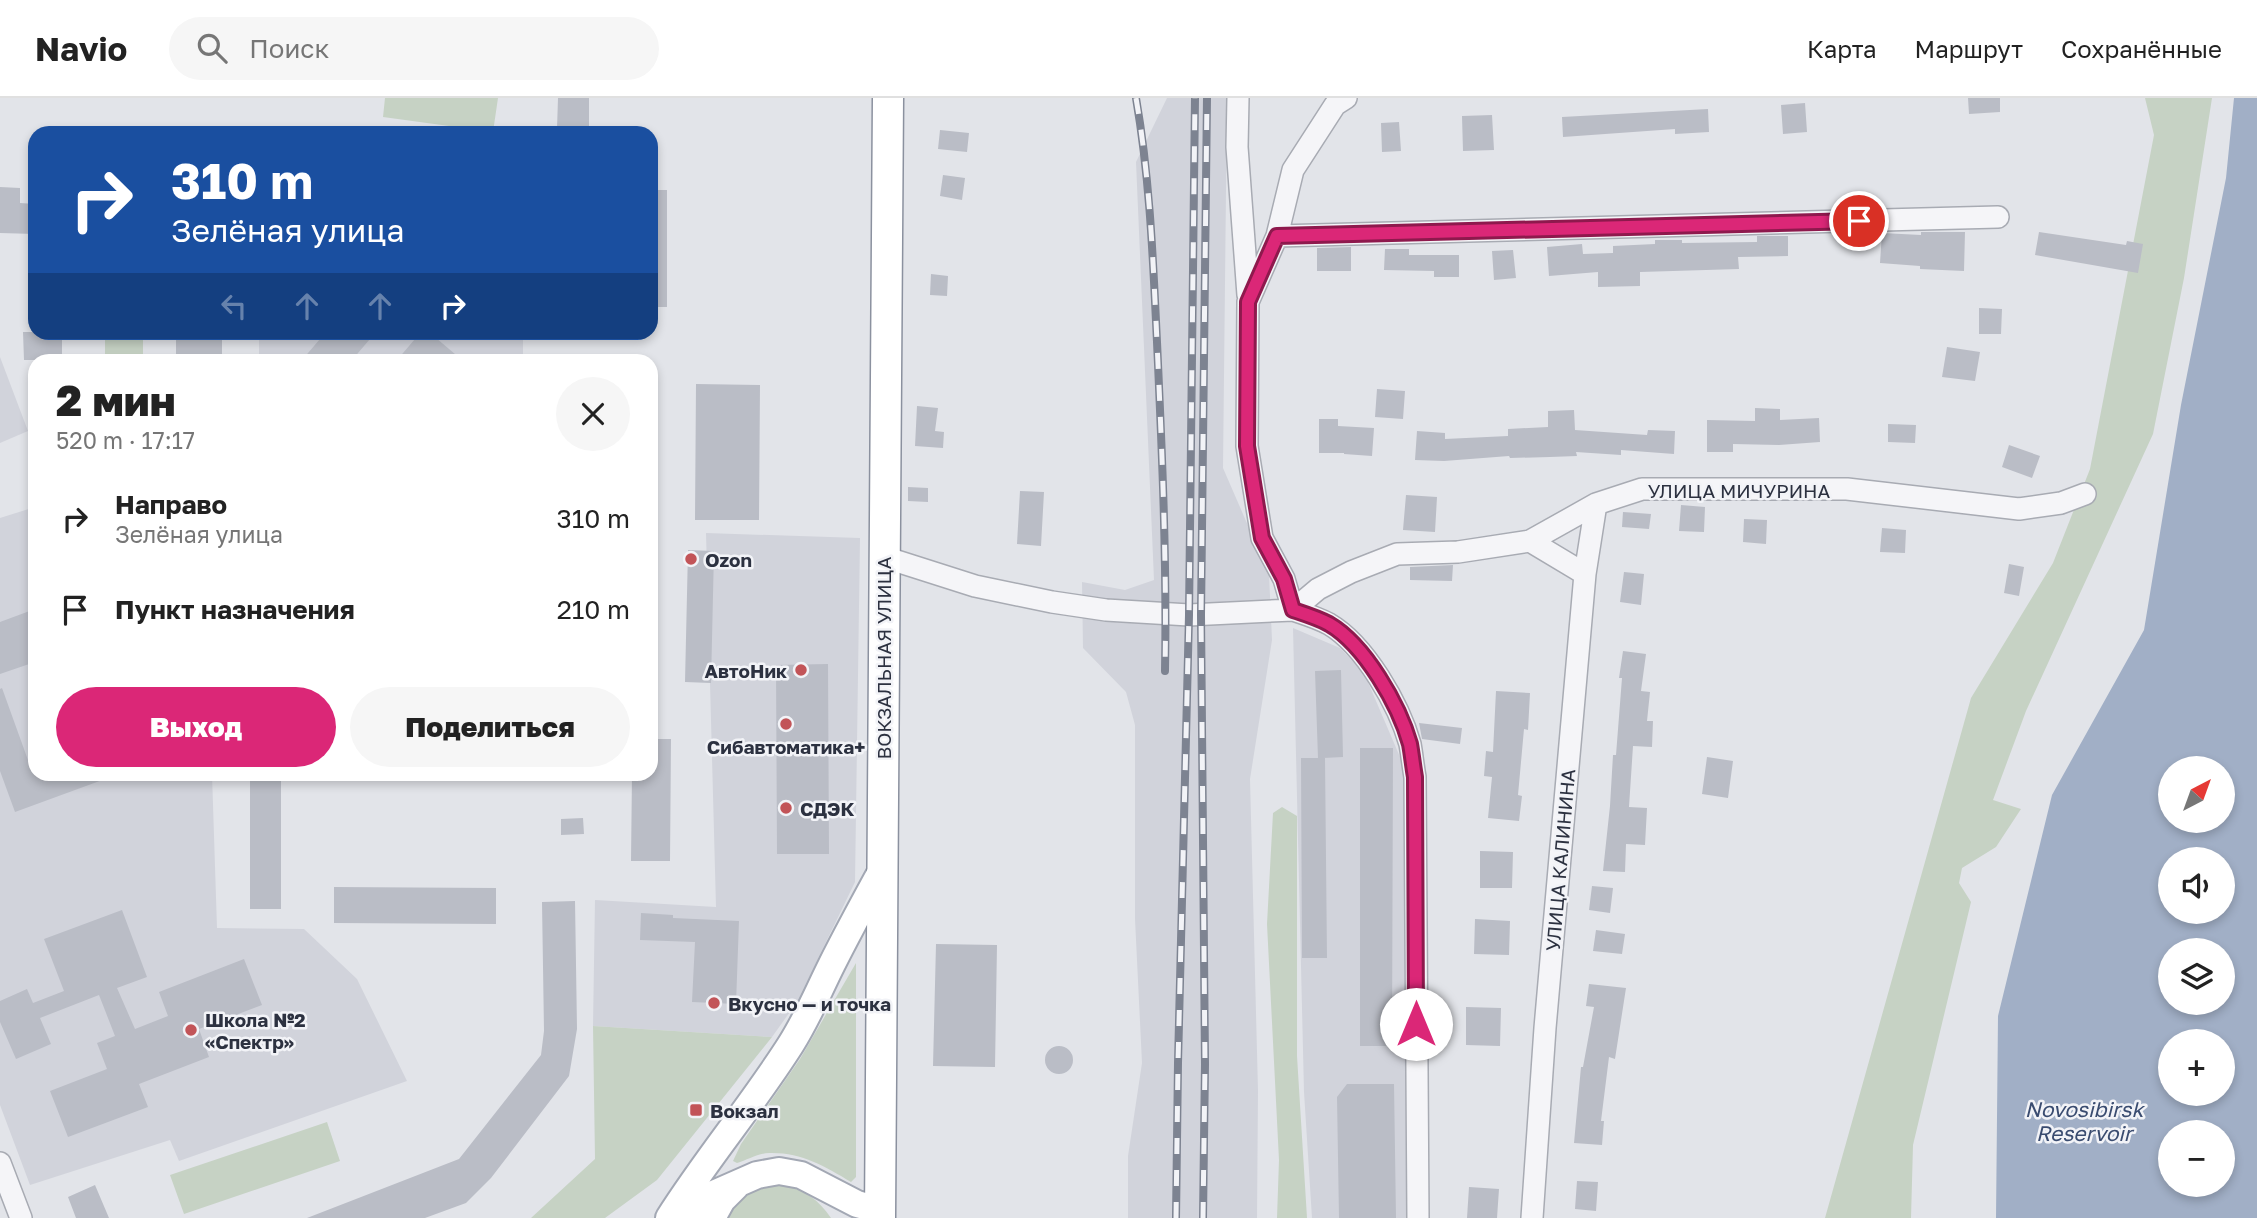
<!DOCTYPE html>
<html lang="ru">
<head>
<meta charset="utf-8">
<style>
	:root { --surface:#fff; --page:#f6f6f6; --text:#222; --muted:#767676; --line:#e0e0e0; --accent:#db2777 }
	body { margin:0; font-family:"Golos Text",sans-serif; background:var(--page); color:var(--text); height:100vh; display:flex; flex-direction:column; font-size:26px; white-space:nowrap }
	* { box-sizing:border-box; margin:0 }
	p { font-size:23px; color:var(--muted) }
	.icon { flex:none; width:38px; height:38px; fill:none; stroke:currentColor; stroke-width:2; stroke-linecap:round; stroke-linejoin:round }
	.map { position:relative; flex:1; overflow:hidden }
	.side { position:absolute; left:28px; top:256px; width:630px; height:427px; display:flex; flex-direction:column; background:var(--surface); border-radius:21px; box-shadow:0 4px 10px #0003 }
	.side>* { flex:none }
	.guide { position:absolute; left:28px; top:28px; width:630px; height:214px; border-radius:21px; box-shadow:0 4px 10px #0003; background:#1a4fa0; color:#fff; overflow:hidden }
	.needle { width:46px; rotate:41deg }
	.controls { position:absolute; left:2158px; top:658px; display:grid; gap:14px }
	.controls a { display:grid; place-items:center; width:77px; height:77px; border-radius:50%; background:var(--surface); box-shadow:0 4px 10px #0003; font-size:35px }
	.pin { position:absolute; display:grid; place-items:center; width:60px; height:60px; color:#fff; margin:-30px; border:4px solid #fff; border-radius:50%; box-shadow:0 2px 7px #0007 }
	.me { position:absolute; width:77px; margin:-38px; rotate:0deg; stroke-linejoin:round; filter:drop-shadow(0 0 5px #0008) }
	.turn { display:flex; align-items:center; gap:24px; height:147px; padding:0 28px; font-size:32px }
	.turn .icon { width:91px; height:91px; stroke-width:2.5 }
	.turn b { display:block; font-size:49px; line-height:60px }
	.lanes { display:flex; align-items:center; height:66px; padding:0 28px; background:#0003; justify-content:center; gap:35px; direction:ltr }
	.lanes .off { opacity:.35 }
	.round { display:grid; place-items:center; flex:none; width:74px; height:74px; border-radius:37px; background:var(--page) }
	.summary { display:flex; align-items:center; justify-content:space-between; height:119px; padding:0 28px }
	h1 { font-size:42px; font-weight:800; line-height:52px }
	.primary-button { display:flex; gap:14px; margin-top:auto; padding:14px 28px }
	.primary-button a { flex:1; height:80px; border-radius:42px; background:var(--accent); color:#fff; font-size:28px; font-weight:800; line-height:80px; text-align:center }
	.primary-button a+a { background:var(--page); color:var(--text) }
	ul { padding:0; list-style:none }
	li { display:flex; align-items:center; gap:21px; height:91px; padding:0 28px }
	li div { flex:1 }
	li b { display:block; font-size:26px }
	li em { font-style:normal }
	header { display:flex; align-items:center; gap:42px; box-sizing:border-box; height:98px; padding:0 35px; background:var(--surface); border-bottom:2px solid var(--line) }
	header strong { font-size:33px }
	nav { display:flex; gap:38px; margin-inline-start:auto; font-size:24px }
	.search { width:490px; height:63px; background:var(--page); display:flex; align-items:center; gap:18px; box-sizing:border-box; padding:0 24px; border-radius:38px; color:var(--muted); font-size:26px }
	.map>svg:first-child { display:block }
	.built { fill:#d1d3db }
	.green { fill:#c6d2c4 }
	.water { fill:#a1afc6; fill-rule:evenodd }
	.building { fill:#babdc6 }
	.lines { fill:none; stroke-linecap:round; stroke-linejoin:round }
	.minor-casing { stroke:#a8abb3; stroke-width:24 }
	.major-casing { stroke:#a3a8b4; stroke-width:30 }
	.highway-casing { stroke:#8b919f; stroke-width:33 }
	.minor { stroke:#f5f5f8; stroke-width:21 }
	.major { stroke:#fff; stroke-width:26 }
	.highway { stroke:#fff; stroke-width:30 }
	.rail-casing { stroke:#7d8391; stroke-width:8 }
	.rail { stroke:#f2f3f7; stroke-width:5; stroke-dasharray:16; stroke-linecap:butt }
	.route-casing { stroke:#8e194d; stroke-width:18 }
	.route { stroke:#db2777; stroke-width:12 }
	.poi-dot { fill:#c25458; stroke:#f2f3f7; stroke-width:2.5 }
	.labels { text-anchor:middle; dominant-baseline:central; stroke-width:5; stroke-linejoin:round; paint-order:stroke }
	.street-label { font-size:19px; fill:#2c3140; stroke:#f2f3f7 }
	.poi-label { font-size:19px; font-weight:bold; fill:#2c3140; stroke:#f2f3f7; text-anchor:start }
	.water-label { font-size:21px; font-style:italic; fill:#3a4c70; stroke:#f2f3f7 }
</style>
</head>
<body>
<header>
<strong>Navio</strong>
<div class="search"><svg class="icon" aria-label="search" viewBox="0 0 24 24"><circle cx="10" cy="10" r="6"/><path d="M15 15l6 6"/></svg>Поиск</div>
<nav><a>Карта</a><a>Маршрут</a><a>Сохранённые</a></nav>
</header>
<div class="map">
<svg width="2257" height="1120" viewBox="0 0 2257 1120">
	<rect width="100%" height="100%" fill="#e2e4e9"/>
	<path class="built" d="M 1167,0 L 1227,0 L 1223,370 L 1269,476 L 1272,542 L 1250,681 L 1258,993 L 1257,1120 L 1128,1120 L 1128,1058 L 1142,965 L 1135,821 L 1135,627 L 1126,594 L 1083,550 L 1082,484 L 1125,492 L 1154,482 L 1136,64 Z
		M 259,235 L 523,235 L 523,262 L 259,262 Z
		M 0,259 L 28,333 L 0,345 Z
		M 35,409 L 35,676 L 212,676 L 217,830 L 304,831 L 357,881 L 407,983 L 179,1063 L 170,1042 L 30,1087 L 0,1007 L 0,420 Z
		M 706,435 L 860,440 L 855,784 L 797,904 L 772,939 L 593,928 L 595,802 L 716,809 Z
		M 1293,530 L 1340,550 L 1364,575 L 1409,680 L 1416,1120 L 1312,1120 L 1304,994 Z"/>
	<path class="green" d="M 385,0 L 498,0 L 493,34 L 383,19 Z
		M 2145,0 L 2212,0 L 2184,180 L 2153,336 L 2026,613 L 1993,702 L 2021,711 L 1996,749 L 1962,770 L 1959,785 L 1971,804 L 1913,1047 L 1911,1120 L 1825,1120 L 1971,600 L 2053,465 L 2090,371 L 2154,37 Z
		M 105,235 L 143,235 L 143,262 L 105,262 Z
		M 1282,709 L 1297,718 L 1297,958 L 1307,1120 L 1277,1120 L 1279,1062 L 1267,826 L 1273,715 Z
		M 856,865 L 856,1079 L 851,1084 C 825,1068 800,1054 769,1055 C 759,1055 747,1062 737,1065 L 733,1063 L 741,1046 L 800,961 Z
		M 593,928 L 772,939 L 657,1082 L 605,1120 L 531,1120 L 595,1061 Z
		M 327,1024 L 340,1063 L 184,1116 L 170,1077 Z
		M 784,1087 C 806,1093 818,1101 831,1120 L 725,1120 C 738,1096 757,1088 784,1087 Z"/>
	<path class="water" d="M 2234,0 L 2257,0 L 2257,1120 L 1996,1120 L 1998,918 L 2052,697 L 2144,532 L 2181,307 L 2226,80 ZM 2170,670 L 2222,670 L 2222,723 L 2170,723 ZM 2170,761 L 2222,761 L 2222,814 L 2170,814 ZM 2170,852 L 2222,852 L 2222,905 L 2170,905 ZM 2170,943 L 2222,943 L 2222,996 L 2170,996 ZM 2170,1034 L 2222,1034 L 2222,1087 L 2170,1087 Z"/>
	<path class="building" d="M 558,0 L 589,0 L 589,31 L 557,31 Z
		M 1968,0 L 2000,0 L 2000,14 L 1969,16 Z
		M 1805,5 L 1807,34 L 1783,36 L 1781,7 Z
		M 1708,11 L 1709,34 L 1675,36 L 1675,31 L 1563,39 L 1562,19 Z
		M 1492,17 L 1494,52 L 1463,53 L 1462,18 Z
		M 1399,24 L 1401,53 L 1382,54 L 1381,25 Z
		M 940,32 L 969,35 L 967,54 L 938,51 Z
		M 943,77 L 965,80 L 962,102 L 940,98 Z
		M 0,89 L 20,90 L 20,105 L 35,106 L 35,136 L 0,135 Z
		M 651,92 L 667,92 L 667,209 L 651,209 Z
		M 1921,134 L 1965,134 L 1964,173 L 1920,171 L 1920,168 L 1880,165 L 1882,135 L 1921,137 Z
		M 2039,134 L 2126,147 L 2127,143 L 2143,146 L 2138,175 L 2035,157 Z
		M 1757,138 L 1788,138 L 1788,158 L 1738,159 L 1739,171 L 1640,174 L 1640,188 L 1598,189 L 1598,174 L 1549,178 L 1547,149 L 1582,146 L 1583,156 L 1613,155 L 1613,148 L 1655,146 L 1655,142 L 1682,142 L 1682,145 L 1757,144 Z
		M 1351,149 L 1351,173 L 1317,173 L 1317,150 Z
		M 1385,151 L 1409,151 L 1409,157 L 1459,157 L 1459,179 L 1434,179 L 1434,173 L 1384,172 Z
		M 1513,152 L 1516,180 L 1494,182 L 1492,153 Z
		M 931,176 L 948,178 L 947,198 L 930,197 Z
		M 1979,210 L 2002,211 L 2001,236 L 1979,236 Z
		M 23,234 L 62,234 L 62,262 L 24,262 Z
		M 176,234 L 222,234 L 222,262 L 176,262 Z
		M 326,234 L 376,234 L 352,262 L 302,262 Z
		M 421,234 L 429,234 L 462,262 L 397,262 Z
		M 1947,249 L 1980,254 L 1975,283 L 1942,279 Z
		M 696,286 L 760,287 L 759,422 L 695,422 Z
		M 1377,291 L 1405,293 L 1403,321 L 1375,319 Z
		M 917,308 L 938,310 L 935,333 L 944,334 L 943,350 L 915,348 Z
		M 1755,310 L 1780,311 L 1780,322 L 1819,320 L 1820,344 L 1779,347 L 1733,346 L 1733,354 L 1707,354 L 1707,322 L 1755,323 Z
		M 1574,312 L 1575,332 L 1647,337 L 1648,332 L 1675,333 L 1674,356 L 1621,352 L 1621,357 L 1576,354 L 1577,358 L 1550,359 L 1510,360 L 1509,358 L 1444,363 L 1415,362 L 1417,333 L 1445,335 L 1445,341 L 1508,338 L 1508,331 L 1548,329 L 1548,313 Z
		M 1319,321 L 1338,321 L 1338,328 L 1374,330 L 1372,358 L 1344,356 L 1344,355 L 1319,355 Z
		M 1888,326 L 1916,327 L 1915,345 L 1888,344 Z
		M 2009,347 L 2040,358 L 2032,380 L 2002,369 Z
		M 908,389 L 928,390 L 928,404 L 908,403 Z
		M 1020,393 L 1044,394 L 1041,448 L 1017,446 Z
		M 1406,397 L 1437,399 L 1435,434 L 1403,432 Z
		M 1681,407 L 1705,409 L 1704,434 L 1679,433 Z
		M 1623,414 L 1651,416 L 1649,431 L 1622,429 Z
		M 1744,421 L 1767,422 L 1766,446 L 1743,444 Z
		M 1882,430 L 1906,432 L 1905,455 L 1880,454 Z
		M 688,452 L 714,453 L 711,585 L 685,584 Z
		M 2009,466 L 2024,469 L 2019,498 L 2004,495 Z
		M 1453,467 L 1452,483 L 1410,482 L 1410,469 Z
		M 1624,474 L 1644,476 L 1641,507 L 1620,504 Z
		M 35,511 L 35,564 L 0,576 L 0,524 Z
		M 1623,553 L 1646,556 L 1641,593 L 1650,594 L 1647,623 L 1653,623 L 1652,649 L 1633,648 L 1629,709 L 1647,710 L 1645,747 L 1626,746 L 1625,774 L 1603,773 L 1610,708 L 1613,657 L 1616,657 L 1622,580 L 1619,580 Z
		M 828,566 L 829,756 L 777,756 L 776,567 Z
		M 1341,572 L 1343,659 L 1323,660 L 1325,660 L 1327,860 L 1302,860 L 1301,660 L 1318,660 L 1315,573 Z
		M 2,590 L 33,676 L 115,676 L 116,677 L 15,714 L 0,673 L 0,591 Z
		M 1496,593 L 1530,595 L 1528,632 L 1524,631 L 1518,697 L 1522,698 L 1519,723 L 1488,720 L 1492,679 L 1484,678 L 1486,653 L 1493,654 Z
		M 1419,625 L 1462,630 L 1460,646 L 1422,641 Z
		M 651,641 L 671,641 L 670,763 L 631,763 L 632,676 L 651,676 Z
		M 1360,650 L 1393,650 L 1392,948 L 1360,948 Z
		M 1707,659 L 1733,663 L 1728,700 L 1702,696 Z
		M 250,676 L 281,676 L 281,811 L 250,811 Z
		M 583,720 L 584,736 L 561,737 L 561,721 Z
		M 1480,753 L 1513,754 L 1512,790 L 1480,790 Z
		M 1592,788 L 1613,790 L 1610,815 L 1589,812 Z
		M 334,789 L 496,790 L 496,826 L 334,825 Z
		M 575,803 L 577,931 L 569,978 L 491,1080 L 466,1105 L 425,1120 L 307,1120 L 459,1061 L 541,957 L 544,933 L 542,804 Z
		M 122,812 L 147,879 L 117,890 L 135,931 L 168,918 L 159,894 L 244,861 L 262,907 L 199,931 L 209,959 L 139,986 L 148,1009 L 68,1039 L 50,993 L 107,971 L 97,945 L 115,938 L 99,897 L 40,920 L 51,946 L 16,961 L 0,924 L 0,903 L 27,891 L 33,905 L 64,893 L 44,841 Z
		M 641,815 L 673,817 L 673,820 L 739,823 L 736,906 L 692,904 L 695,844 L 640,842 Z
		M 1475,821 L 1510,823 L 1509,857 L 1474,856 Z
		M 1596,832 L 1625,836 L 1622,856 L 1593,853 Z
		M 936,846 L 997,847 L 995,969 L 933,968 Z
		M 1589,886 L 1626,890 L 1615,961 L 1609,959 L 1601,1023 L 1604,1023 L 1602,1047 L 1574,1045 L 1581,969 L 1583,969 L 1594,909 L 1586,908 Z
		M 1466,909 L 1501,910 L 1500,948 L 1466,947 Z
		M1045 962a14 14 0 1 1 28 0a14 14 0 1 1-28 0Z
		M 1347,986 L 1394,986 L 1396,1120 L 1339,1120 L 1337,999 Z
		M 1577,1083 L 1598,1084 L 1596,1113 L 1575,1111 Z
		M 95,1087 L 109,1120 L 76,1120 L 68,1099 Z
		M 1469,1089 L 1499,1091 L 1497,1120 L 1467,1120 Z"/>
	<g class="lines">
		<defs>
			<path id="minor" d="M 1238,0 L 1237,49 L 1248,197
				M 1277,138 L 1998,119
				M 1530,443 L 1585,476
				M 884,459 L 975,488 L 1052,504 L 1106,512 L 1189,517 L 1293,512 C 1305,516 1318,520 1329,526 C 1365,547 1399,607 1410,646 C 1412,657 1413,668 1415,679 L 1418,1120
				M 1293,512 L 1318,491 L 1351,474 L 1397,456 L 1458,454 L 1530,443 L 1596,406 L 1642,391 L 1847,391 L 2019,411 L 2061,405 L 2085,396
				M 1293,512 L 1284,481 L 1262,440 L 1247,348 L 1248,204 L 1277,138 L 1293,72 L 1335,7 L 1346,0
				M 0,1065 L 21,1120
				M 1532,1120 L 1545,930 L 1585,476 L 1596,406"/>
			<path id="major" d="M 669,1120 C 707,1060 753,1006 791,946 C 808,919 818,894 832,866 C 848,834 865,803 882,772
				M 676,1120 L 707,1099 L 757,1077 L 779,1073 L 801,1077 L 857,1106 L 880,1112
				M 712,1120 L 722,1102 L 736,1088"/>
			<path id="highway" d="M 880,1120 L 888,0"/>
		</defs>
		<use href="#minor" class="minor-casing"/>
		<use href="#major" class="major-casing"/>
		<use href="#highway" class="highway-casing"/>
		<use href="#minor" class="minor"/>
		<use href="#major" class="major"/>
		<use href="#highway" class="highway"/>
		<defs>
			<path id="rail" d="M 1136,0 C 1150,81 1153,162 1157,244 C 1162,353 1167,464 1165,573
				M 1176,1120 L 1178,965 L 1189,517 L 1195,0
				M 1203,1120 L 1205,966 L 1201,517 L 1207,0"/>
		</defs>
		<use href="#rail" class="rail-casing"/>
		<use href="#rail" class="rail"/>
	</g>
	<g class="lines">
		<defs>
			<path id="route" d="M 1416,926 L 1415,679 C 1413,668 1412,657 1410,646 C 1399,607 1365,547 1329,526 C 1318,520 1305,516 1293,512 L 1284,481 L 1262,440 L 1247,348 L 1248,204 L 1277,138 L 1859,123"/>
		</defs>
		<use href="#route" class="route-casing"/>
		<use href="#route" class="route"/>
	</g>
	<g class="poi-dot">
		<circle cx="691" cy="461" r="7"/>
		<circle cx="801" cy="572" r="7"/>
		<circle cx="786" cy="626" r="7"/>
		<circle cx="786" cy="710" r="7"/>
		<circle cx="714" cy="905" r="7"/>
		<circle cx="191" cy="932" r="7"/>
		<rect x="689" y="1005" width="14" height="14" rx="3.5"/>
	</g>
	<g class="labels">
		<g class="street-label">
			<text x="1739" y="392">УЛИЦА МИЧУРИНА</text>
			<text transform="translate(883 560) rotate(-90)">ВОКЗАЛЬНАЯ УЛИЦА</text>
			<text transform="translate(1560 762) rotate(-85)">УЛИЦА КАЛИНИНА</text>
		</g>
		<g class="poi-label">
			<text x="705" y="461">Ozon</text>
			<text x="787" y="572" text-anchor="end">АвтоНик</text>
			<text x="786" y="648" text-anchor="middle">Сибавтоматика+</text>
			<text x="800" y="710">СДЭК</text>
			<text x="728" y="905">Вкусно — и точка</text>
			<text x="205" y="921">Школа №2<tspan x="205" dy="22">«Спектр»</tspan></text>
			<text x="710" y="1012">Вокзал</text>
		</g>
		<g class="water-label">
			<text x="2084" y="1011">Novosibirsk<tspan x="2084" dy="24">Reservoir</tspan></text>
		</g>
	</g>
</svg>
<div class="controls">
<a><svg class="needle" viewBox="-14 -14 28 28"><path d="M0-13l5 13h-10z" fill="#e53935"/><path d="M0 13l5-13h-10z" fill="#767676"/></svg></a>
<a><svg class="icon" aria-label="sound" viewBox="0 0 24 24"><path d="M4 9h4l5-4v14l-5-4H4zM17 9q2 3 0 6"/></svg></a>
<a><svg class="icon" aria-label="layers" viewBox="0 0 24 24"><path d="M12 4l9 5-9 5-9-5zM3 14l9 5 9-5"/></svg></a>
<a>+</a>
<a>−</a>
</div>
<div class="pin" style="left:1859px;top:123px;background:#d93025"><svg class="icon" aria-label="arrive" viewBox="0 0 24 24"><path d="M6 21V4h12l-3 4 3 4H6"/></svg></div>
<svg class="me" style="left:1416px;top:926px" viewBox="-20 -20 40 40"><circle r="19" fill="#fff"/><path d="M0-13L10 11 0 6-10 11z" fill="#db2777"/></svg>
<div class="guide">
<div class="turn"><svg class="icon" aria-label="right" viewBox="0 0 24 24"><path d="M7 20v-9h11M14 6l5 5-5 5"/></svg><div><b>310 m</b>Зелёная улица</div></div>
<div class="lanes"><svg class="icon off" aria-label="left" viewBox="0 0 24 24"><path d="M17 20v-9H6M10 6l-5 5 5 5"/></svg><svg class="icon off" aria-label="ahead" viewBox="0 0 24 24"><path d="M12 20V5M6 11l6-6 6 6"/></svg><svg class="icon off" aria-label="ahead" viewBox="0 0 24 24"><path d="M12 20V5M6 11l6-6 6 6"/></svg><svg class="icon" aria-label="right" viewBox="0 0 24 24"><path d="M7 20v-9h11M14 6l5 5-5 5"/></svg></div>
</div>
<section class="side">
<div class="summary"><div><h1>2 мин</h1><p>520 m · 17:17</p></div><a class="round"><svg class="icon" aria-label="close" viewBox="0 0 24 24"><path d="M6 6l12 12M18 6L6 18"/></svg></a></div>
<ul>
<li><svg class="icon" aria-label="right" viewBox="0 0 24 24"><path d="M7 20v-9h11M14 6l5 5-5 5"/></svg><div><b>Направо</b><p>Зелёная улица</p></div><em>310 m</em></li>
<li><svg class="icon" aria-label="arrive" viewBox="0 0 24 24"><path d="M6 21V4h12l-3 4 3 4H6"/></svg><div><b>Пункт назначения</b></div><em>210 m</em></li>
</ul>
<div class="primary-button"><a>Выход</a><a>Поделиться</a></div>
</section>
</div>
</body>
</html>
